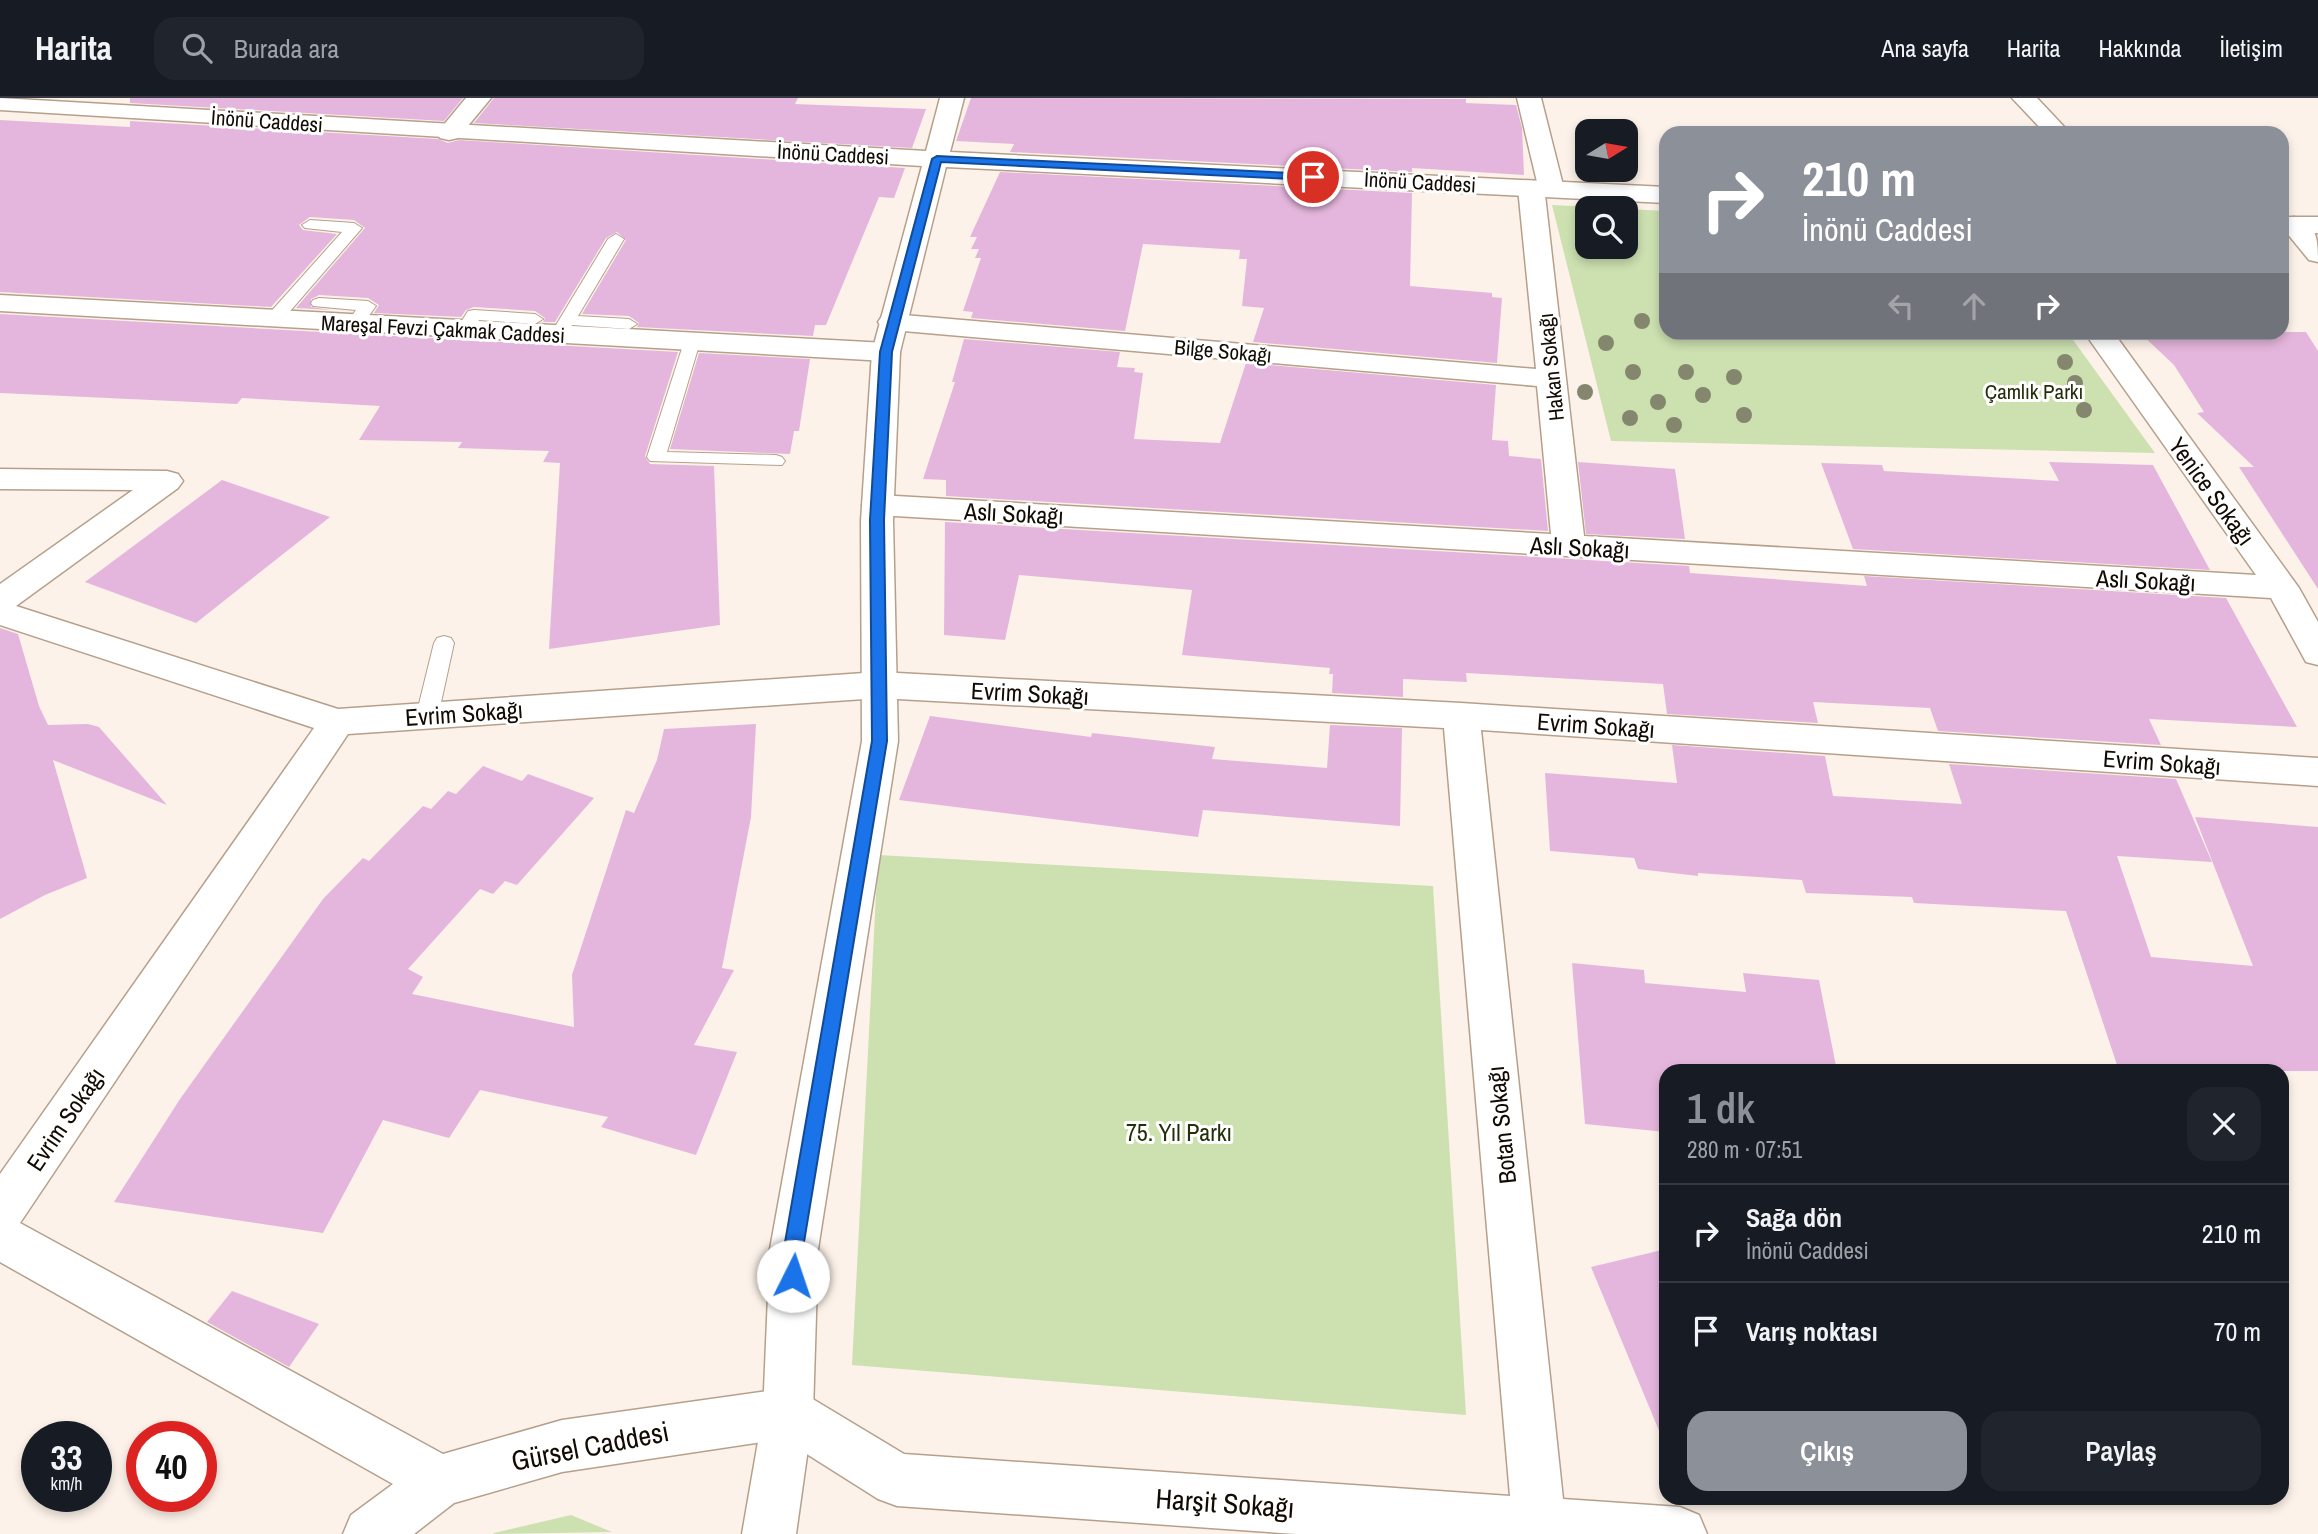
<!DOCTYPE html>
<html lang="tr">
<head>
<meta charset="utf-8">
<style>
	:root { --surface:#171b24; --page:#20242c; --text:#f1f3f6; --muted:#9ea1a6; --line:#363941; --accent:#8c9099 }
	body { margin:0; font-family:"Archivo Narrow",sans-serif; background:var(--page); color:var(--text); height:100vh; display:flex; flex-direction:column; font-size:26px; white-space:nowrap }
	* { box-sizing:border-box; margin:0 }
	p { font-size:23px; color:var(--muted) }
	.icon { flex:none; width:38px; height:38px; fill:none; stroke:currentColor; stroke-width:2; stroke-linecap:round; stroke-linejoin:round }
	.map { position:relative; flex:1; overflow:hidden }
	.side { position:absolute; left:1659px; top:966px; width:630px; height:441px; display:flex; flex-direction:column; background:var(--surface); border-radius:21px; box-shadow:0 4px 10px #0003 }
	.side>* { flex:none }
	.guide { position:absolute; left:1659px; top:28px; width:630px; height:214px; border-radius:21px; box-shadow:0 4px 10px #0003; background:#8c9099; color:#fff; overflow:hidden }
	.needle { width:46px; rotate:79deg }
	.buttons { position:absolute; left:1575px; top:21px; display:grid; gap:14px }
	.buttons a { display:grid; place-items:center; width:63px; height:63px; border-radius:14px; background:var(--surface); box-shadow:0 4px 10px #0003; font-size:35px }
	.speed { position:absolute; left:21px; top:1323px; display:flex; gap:14px; font-size:35px; font-weight:700; text-align:center }
	.speed>* { display:grid; place-content:center; width:91px; height:91px; border-radius:50%; background:var(--surface); box-shadow:0 4px 10px #0003; line-height:1 }
	.speed small { font-size:18px; font-weight:400 }
	.speed .limit { border:10px solid #d22; background:#fff; color:#111 }
	.pin { position:absolute; display:grid; place-items:center; width:60px; height:60px; color:#fff; margin:-30px; border:4px solid #fff; border-radius:50%; box-shadow:0 2px 7px #0007 }
	.me { position:absolute; width:77px; margin:-38px; rotate:4deg; stroke-linejoin:round; filter:drop-shadow(0 0 5px #0008) }
	.turn { display:flex; align-items:center; gap:24px; height:147px; padding:0 28px; font-size:32px }
	.turn .icon { width:91px; height:91px; stroke-width:2.5 }
	.turn b { display:block; font-size:49px; line-height:60px }
	.lanes { display:flex; align-items:center; height:66px; padding:0 28px; background:#0003; justify-content:center; gap:35px; direction:ltr }
	.lanes .off { opacity:.35 }
	.round { display:grid; place-items:center; flex:none; width:74px; height:74px; border-radius:21px; background:var(--page) }
	.summary { display:flex; align-items:center; justify-content:space-between; height:119px; padding:0 28px }
	h1 { font-size:42px; font-weight:600; line-height:52px; color:var(--accent) }
	.action { display:flex; gap:14px; margin-top:auto; padding:14px 28px }
	.action a { flex:1; height:80px; border-radius:21px; background:var(--accent); color:#fff; font-size:28px; font-weight:600; line-height:80px; text-align:center }
	.action a+a { background:var(--page); color:var(--text) }
	ul { padding:0; list-style:none }
	li { display:flex; align-items:center; gap:21px; height:98px; padding:0 28px; border-top:2px solid var(--line) }
	li div { flex:1 }
	li b { display:block; font-size:26px }
	li em { font-style:normal }
	header { display:flex; align-items:center; gap:42px; box-sizing:border-box; height:98px; padding:0 35px; background:var(--surface); border-bottom:2px solid var(--line) }
	header strong { font-size:33px }
	nav { display:flex; gap:38px; margin-inline-start:auto; font-size:24px }
	.search { width:490px; height:63px; background:var(--page); display:flex; align-items:center; gap:18px; box-sizing:border-box; padding:0 24px; border-radius:21px; color:var(--muted); font-size:26px }
	.map>svg:first-child { display:block }
	.green { fill:#cce0b0 }
	.building { fill:#e5b6dd }
	.lines { fill:none; stroke-linecap:round; stroke-linejoin:round }
	.service-casing { stroke:#b6a08b; stroke-width:2 }
	.minor-casing { stroke:#b6a08b; stroke-width:3 }
	.tertiary-casing { stroke:#b6a08b; stroke-width:3 }
	.service { fill:#fff; fill-rule:evenodd }
	.minor { fill:#fff; fill-rule:evenodd }
	.tertiary { fill:#fff; fill-rule:evenodd }
	.tree { fill:#84876d }
	.route { fill:#1a73e8; stroke:#114b97; stroke-width:2 }
	.labels { text-anchor:middle; dominant-baseline:central; stroke-width:6; stroke-linejoin:round; paint-order:stroke }
	.far-street-label { font-size:21px; fill:#120b04; stroke:#fff }
	.far-park-label { font-size:21px; fill:#222f08; stroke:#fff }
	.street-label { font-size:24px; fill:#120b04; stroke:#fff }
	.park-label { font-size:24px; fill:#222f08; stroke:#fff }
	.near-street-label { font-size:28px; fill:#120b04; stroke:#fff }
</style>
</head>
<body>
<header>
<strong>Harita</strong>
<div class="search"><svg class="icon" aria-label="search" viewBox="0 0 24 24"><circle cx="10" cy="10" r="6"/><path d="M15 15l6 6"/></svg>Burada ara</div>
<nav><a>Ana sayfa</a><a>Harita</a><a>Hakkında</a><a>İletişim</a></nav>
</header>
<div class="map">
<svg width="2318" height="1436" viewBox="0 0 2318 1436">
	<rect width="100%" height="100%" fill="#fcf2e9"/>
	<path class="green" d="M 1552,107 L 1618,110 L 1587,110 L 1587,149 L 1626,149 L 1626,111 L 1666,113 L 1666,234 L 2068,235 L 2155,355 L 1611,343 Z
		M 878,757 L 1433,788 L 1466,1317 L 852,1267 Z
		M 571,1417 L 612,1434 L 493,1436 L 494,1435 Z"/>
	<path class="building" d="M 130,0 L 463,0 L 444,23 L 130,5 Z
		M 494,0 L 798,0 L 795,6 L 926,11 L 912,50 L 474,25 Z
		M 971,0 L 1466,1 L 1466,5 L 1516,7 L 1522,30 L 1524,77 L 1412,70 L 1412,74 L 1010,54 L 1014,46 L 956,43 Z
		M 0,22 L 130,29 L 130,23 L 438,41 L 448,45 L 459,42 L 905,70 L 894,100 L 879,99 L 826,227 L 815,227 L 813,238 L 637,229 L 639,225 L 629,218 L 582,216 L 626,142 L 617,134 L 606,140 L 555,224 L 543,224 L 545,220 L 535,213 L 474,209 L 466,212 L 461,219 L 374,215 L 379,207 L 368,200 L 319,197 L 311,201 L 311,209 L 331,212 L 296,210 L 365,130 L 354,122 L 310,119 L 299,127 L 303,132 L 337,136 L 271,209 L 0,194 Z
		M 1000,74 L 1412,95 L 1410,188 L 1492,195 L 1492,199 L 1502,200 L 1497,265 L 1253,244 L 1264,210 L 1242,208 L 1247,161 L 1239,161 L 1240,152 L 1143,146 L 1125,233 L 971,220 L 973,214 L 963,213 L 981,160 L 975,160 L 979,151 L 971,151 L 977,139 L 970,139 Z
		M 0,216 L 678,254 L 645,358 L 650,366 L 714,368 L 720,527 L 549,551 L 560,365 L 543,364 L 549,353 L 458,350 L 462,344 L 359,342 L 380,308 L 242,300 L 237,306 L 0,295 Z
		M 2139,234 L 2306,234 L 2318,253 L 2318,491 L 2239,369 L 2254,369 L 2197,315 L 2204,314 L 2174,267 Z
		M 964,241 L 1120,254 L 1117,269 L 1135,270 L 1134,274 L 1143,275 L 1134,341 L 1220,345 L 1246,265 L 1496,287 L 1492,342 L 1508,343 L 1509,358 L 1541,361 L 1548,433 L 946,398 L 946,382 L 923,381 L 955,284 L 952,284 Z
		M 699,255 L 810,261 L 799,333 L 794,333 L 790,356 L 670,351 Z
		M 1578,364 L 1675,371 L 1685,441 L 1586,436 Z
		M 2049,364 L 2153,367 L 2210,472 L 1853,451 L 1821,365 L 1882,367 L 1884,373 L 2059,383 Z
		M 222,382 L 330,419 L 196,525 L 85,484 Z
		M 945,424 L 1689,468 L 1690,475 L 1867,488 L 1864,478 L 2226,500 L 2297,629 L 2149,621 L 2161,647 L 1938,633 L 1930,610 L 1813,604 L 1818,625 L 1667,616 L 1663,586 L 1466,575 L 1467,584 L 1403,581 L 1403,599 L 1332,595 L 1333,576 L 1329,576 L 1330,570 L 1182,557 L 1192,492 L 1019,477 L 1005,542 L 944,537 Z
		M 0,530 L 18,536 L 39,608 L 48,627 L 88,626 L 99,629 L 167,707 L 53,662 L 87,780 L 45,797 L 0,821 Z
		M 930,618 L 1091,639 L 1092,635 L 1215,649 L 1212,661 L 1327,670 L 1330,627 L 1402,630 L 1400,728 L 1203,712 L 1198,739 L 899,702 Z
		M 756,626 L 751,719 L 722,870 L 734,872 L 694,947 L 737,954 L 696,1057 L 601,1029 L 608,1019 L 480,992 L 449,1040 L 383,1022 L 323,1135 L 114,1104 L 180,1001 L 323,801 L 363,760 L 369,763 L 423,708 L 431,711 L 448,693 L 456,696 L 483,668 L 522,683 L 528,676 L 594,700 L 517,787 L 505,783 L 493,796 L 480,791 L 408,871 L 423,879 L 412,896 L 574,929 L 572,877 L 626,712 L 634,715 L 657,662 L 664,631 Z
		M 1672,647 L 1825,658 L 1833,698 L 1850,699 L 1962,706 L 1949,666 L 2176,681 L 2212,764 L 2117,758 L 2151,859 L 2253,868 L 2195,719 L 2318,729 L 2318,973 L 2119,973 L 2066,813 L 1914,805 L 1912,799 L 1806,795 L 1802,782 L 1698,775 L 1698,778 L 1638,771 L 1634,760 L 1550,753 L 1545,675 L 1677,685 Z
		M 1572,865 L 1644,872 L 1645,885 L 1746,894 L 1743,875 L 1819,882 L 1837,973 L 1666,973 L 1666,1034 L 1585,1026 Z
		M 1666,1151 L 1666,1347 L 1665,1347 L 1591,1169 Z
		M 232,1193 L 319,1226 L 289,1269 L 207,1224 Z"/>
	<g class="lines">
		<defs>
			<path id="service" d="M 310,122 L 354,125 L 362,130 L 279,226 L 267,226 L 265,222 L 267,218 L 342,134 L 305,130 L 302,127 Z
				M 616,136 L 624,141 L 578,218 L 629,221 L 637,226 L 629,231 L 572,227 L 564,241 L 552,241 L 550,237 L 608,141 Z
				M 319,200 L 368,203 L 376,208 L 360,230 L 354,231 L 346,226 L 356,212 L 313,208 L 311,205 L 313,202 Z
				M 474,212 L 535,216 L 543,221 L 535,226 L 479,222 L 470,236 L 458,236 L 456,232 L 468,213 Z
				M 692,239 L 700,244 L 667,354 L 776,357 L 782,359 L 785,363 L 782,367 L 650,363 L 647,359 L 684,244 Z
				M 444,538 L 451,540 L 454,545 L 438,618 L 435,623 L 427,626 L 419,623 L 416,618 L 434,545 L 437,540 Z"/>
			<path id="minor" d="M 466,0 L 491,0 L 458,40 L 449,42 L 440,40 L 437,35 Z
				M 1517,0 L 1541,0 L 1564,91 L 1560,96 L 1545,97 L 1584,438 L 2256,477 L 2084,234 L 2113,234 L 2299,490 L 2318,524 L 2318,567 L 2306,564 L 2271,500 L 878,417 L 867,414 L 862,407 L 867,400 L 878,397 L 1551,436 L 1537,288 L 892,232 L 882,230 L 878,224 L 882,218 L 892,216 L 1536,271 L 1518,90 L 1522,85 L 1537,84 Z
				M 2012,0 L 2037,0 L 2070,35 L 2045,35 Z
				M 2294,119 C 2318,125 2318,143 2318,164 L 2309,162 L 2282,129 L 2285,121 Z
				M 0,197 L 886,245 L 896,248 L 900,254 L 896,260 L 886,263 L 0,213 Z
				M 0,371 L 167,373 L 178,376 L 183,383 L 178,390 L 16,508 L 338,611 L 879,574 L 1461,605 L 2318,660 L 2318,688 L 1481,632 L 1563,1401 L 1680,1409 L 1699,1417 L 1707,1436 L 1296,1436 L 897,1408 L 878,1401 L 783,1341 L 562,1374 L 454,1405 L 414,1436 L 343,1436 L 351,1417 L 393,1386 L 0,1164 L 0,1076 L 314,630 L 0,527 L 0,486 L 133,392 L 0,391 ZM 879,600 L 1444,630 L 1510,1398 L 904,1356 L 806,1297 L 788,1290 L 562,1322 L 443,1356 L 20,1125 L 348,636 Z"/>
			<path id="tertiary" d="M 0,0 L 926,53 L 940,0 L 964,0 L 950,54 L 1666,89 L 1666,105 L 946,69 L 900,254 L 893,423 L 898,643 L 818,1151 L 813,1315 L 796,1436 L 742,1436 L 763,1315 L 770,1151 L 862,643 L 861,423 L 872,254 L 922,68 L 0,12 Z
				M 2282,119 L 2318,119 L 2318,135 L 2282,135 Z"/>
		</defs>
		<use href="#service" class="service-casing"/>
		<use href="#minor" class="minor-casing"/>
		<use href="#tertiary" class="tertiary-casing"/>
		<use href="#service" class="service"/>
		<use href="#minor" class="minor"/>
		<use href="#tertiary" class="tertiary"/>
	</g>
	<g class="tree">
		<circle cx="1642" cy="223" r="8"/>
		<circle cx="1606" cy="245" r="8"/>
		<circle cx="2065" cy="264" r="8"/>
		<circle cx="1633" cy="274" r="8"/>
		<circle cx="1686" cy="274" r="8"/>
		<circle cx="1734" cy="279" r="8"/>
		<circle cx="2075" cy="285" r="8"/>
		<circle cx="1585" cy="294" r="8"/>
		<circle cx="1703" cy="297" r="8"/>
		<circle cx="1658" cy="304" r="8"/>
		<circle cx="2084" cy="312" r="8"/>
		<circle cx="1744" cy="317" r="8"/>
		<circle cx="1630" cy="320" r="8"/>
		<circle cx="1674" cy="327" r="8"/>
	</g>
	<path class="route" d="M 937,58 L 1313,76 L 1319,79 L 1313,82 L 941,64 L 892,254 L 884,422 L 887,643 L 803,1150 L 803,1178 L 800,1185 L 793,1187 L 786,1185 L 783,1178 L 784,1150 L 872,643 L 870,422 L 880,254 L 932,61 Z"/>
	<g class="labels">
		<g class="far-street-label">
			<text transform="translate(267 23) rotate(4)">İnönü Caddesi</text>
			<text transform="translate(833 56) rotate(3)">İnönü Caddesi</text>
			<text transform="translate(1420 84) rotate(3)">İnönü Caddesi</text>
			<text transform="translate(443 231) rotate(3)">Mareşal Fevzi Çakmak Caddesi</text>
			<text transform="translate(1223 253) rotate(5)">Bilge Sokağı</text>
			<text transform="translate(1551 269) rotate(-96)">Hakan Sokağı</text>
		</g>
		<g class="far-park-label">
			<text x="2034" y="293">Çamlık Parkı</text>
		</g>
		<g class="street-label">
			<text transform="translate(2212 393) rotate(54)">Yenice Sokağı</text>
			<text transform="translate(1014 415) rotate(3)">Aslı Sokağı</text>
			<text transform="translate(1580 449) rotate(3)">Aslı Sokağı</text>
			<text transform="translate(2146 482) rotate(3)">Aslı Sokağı</text>
			<text transform="translate(1030 595) rotate(3)">Evrim Sokağı</text>
			<text transform="translate(464 615) rotate(-4)">Evrim Sokağı</text>
			<text transform="translate(1596 627) rotate(4)">Evrim Sokağı</text>
			<text transform="translate(2162 664) rotate(4)">Evrim Sokağı</text>
			<text transform="translate(65 1021) rotate(-56)">Evrim Sokağı</text>
			<text transform="translate(1501 1027) rotate(-96)">Botan Sokağı</text>
		</g>
		<g class="park-label">
			<text x="1179" y="1034">75. Yıl Parkı</text>
		</g>
		<g class="near-street-label">
			<text transform="translate(590 1348) rotate(-11)">Gürsel Caddesi</text>
			<text transform="translate(1225 1405) rotate(4)">Harşit Sokağı</text>
		</g>
	</g>
</svg>
<div class="buttons">
<a><svg class="needle" viewBox="-14 -14 28 28"><path d="M0-13l5 13h-10z" fill="#e53935"/><path d="M0 13l5-13h-10z" fill="#9ea1a6"/></svg></a>
<a><svg class="icon" aria-label="search" viewBox="0 0 24 24"><circle cx="10" cy="10" r="6"/><path d="M15 15l6 6"/></svg></a>
</div>
<div class="speed"><div>33<small>km/h</small></div><div class="limit">40</div></div>
<div class="pin" style="left:1313px;top:79px;background:#d93025"><svg class="icon" aria-label="arrive" viewBox="0 0 24 24"><path d="M6 21V4h12l-3 4 3 4H6"/></svg></div>
<svg class="me" style="left:793px;top:1178px" viewBox="-20 -20 40 40"><circle r="19" fill="#fff"/><path d="M0-13L10 11 0 6-10 11z" fill="#1a73e8"/></svg>
<div class="guide">
<div class="turn"><svg class="icon" aria-label="right" viewBox="0 0 24 24"><path d="M7 20v-9h11M14 6l5 5-5 5"/></svg><div><b>210 m</b>İnönü Caddesi</div></div>
<div class="lanes"><svg class="icon off" aria-label="left" viewBox="0 0 24 24"><path d="M17 20v-9H6M10 6l-5 5 5 5"/></svg><svg class="icon off" aria-label="ahead" viewBox="0 0 24 24"><path d="M12 20V5M6 11l6-6 6 6"/></svg><svg class="icon" aria-label="right" viewBox="0 0 24 24"><path d="M7 20v-9h11M14 6l5 5-5 5"/></svg></div>
</div>
<section class="side">
<div class="summary"><div><h1>1 dk</h1><p>280 m · 07:51</p></div><a class="round"><svg class="icon" aria-label="close" viewBox="0 0 24 24"><path d="M6 6l12 12M18 6L6 18"/></svg></a></div>
<ul>
<li><svg class="icon" aria-label="right" viewBox="0 0 24 24"><path d="M7 20v-9h11M14 6l5 5-5 5"/></svg><div><b>Sağa dön</b><p>İnönü Caddesi</p></div><em>210 m</em></li>
<li><svg class="icon" aria-label="arrive" viewBox="0 0 24 24"><path d="M6 21V4h12l-3 4 3 4H6"/></svg><div><b>Varış noktası</b></div><em>70 m</em></li>
</ul>
<div class="action"><a>Çıkış</a><a>Paylaş</a></div>
</section>
</div>
</body>
</html>
